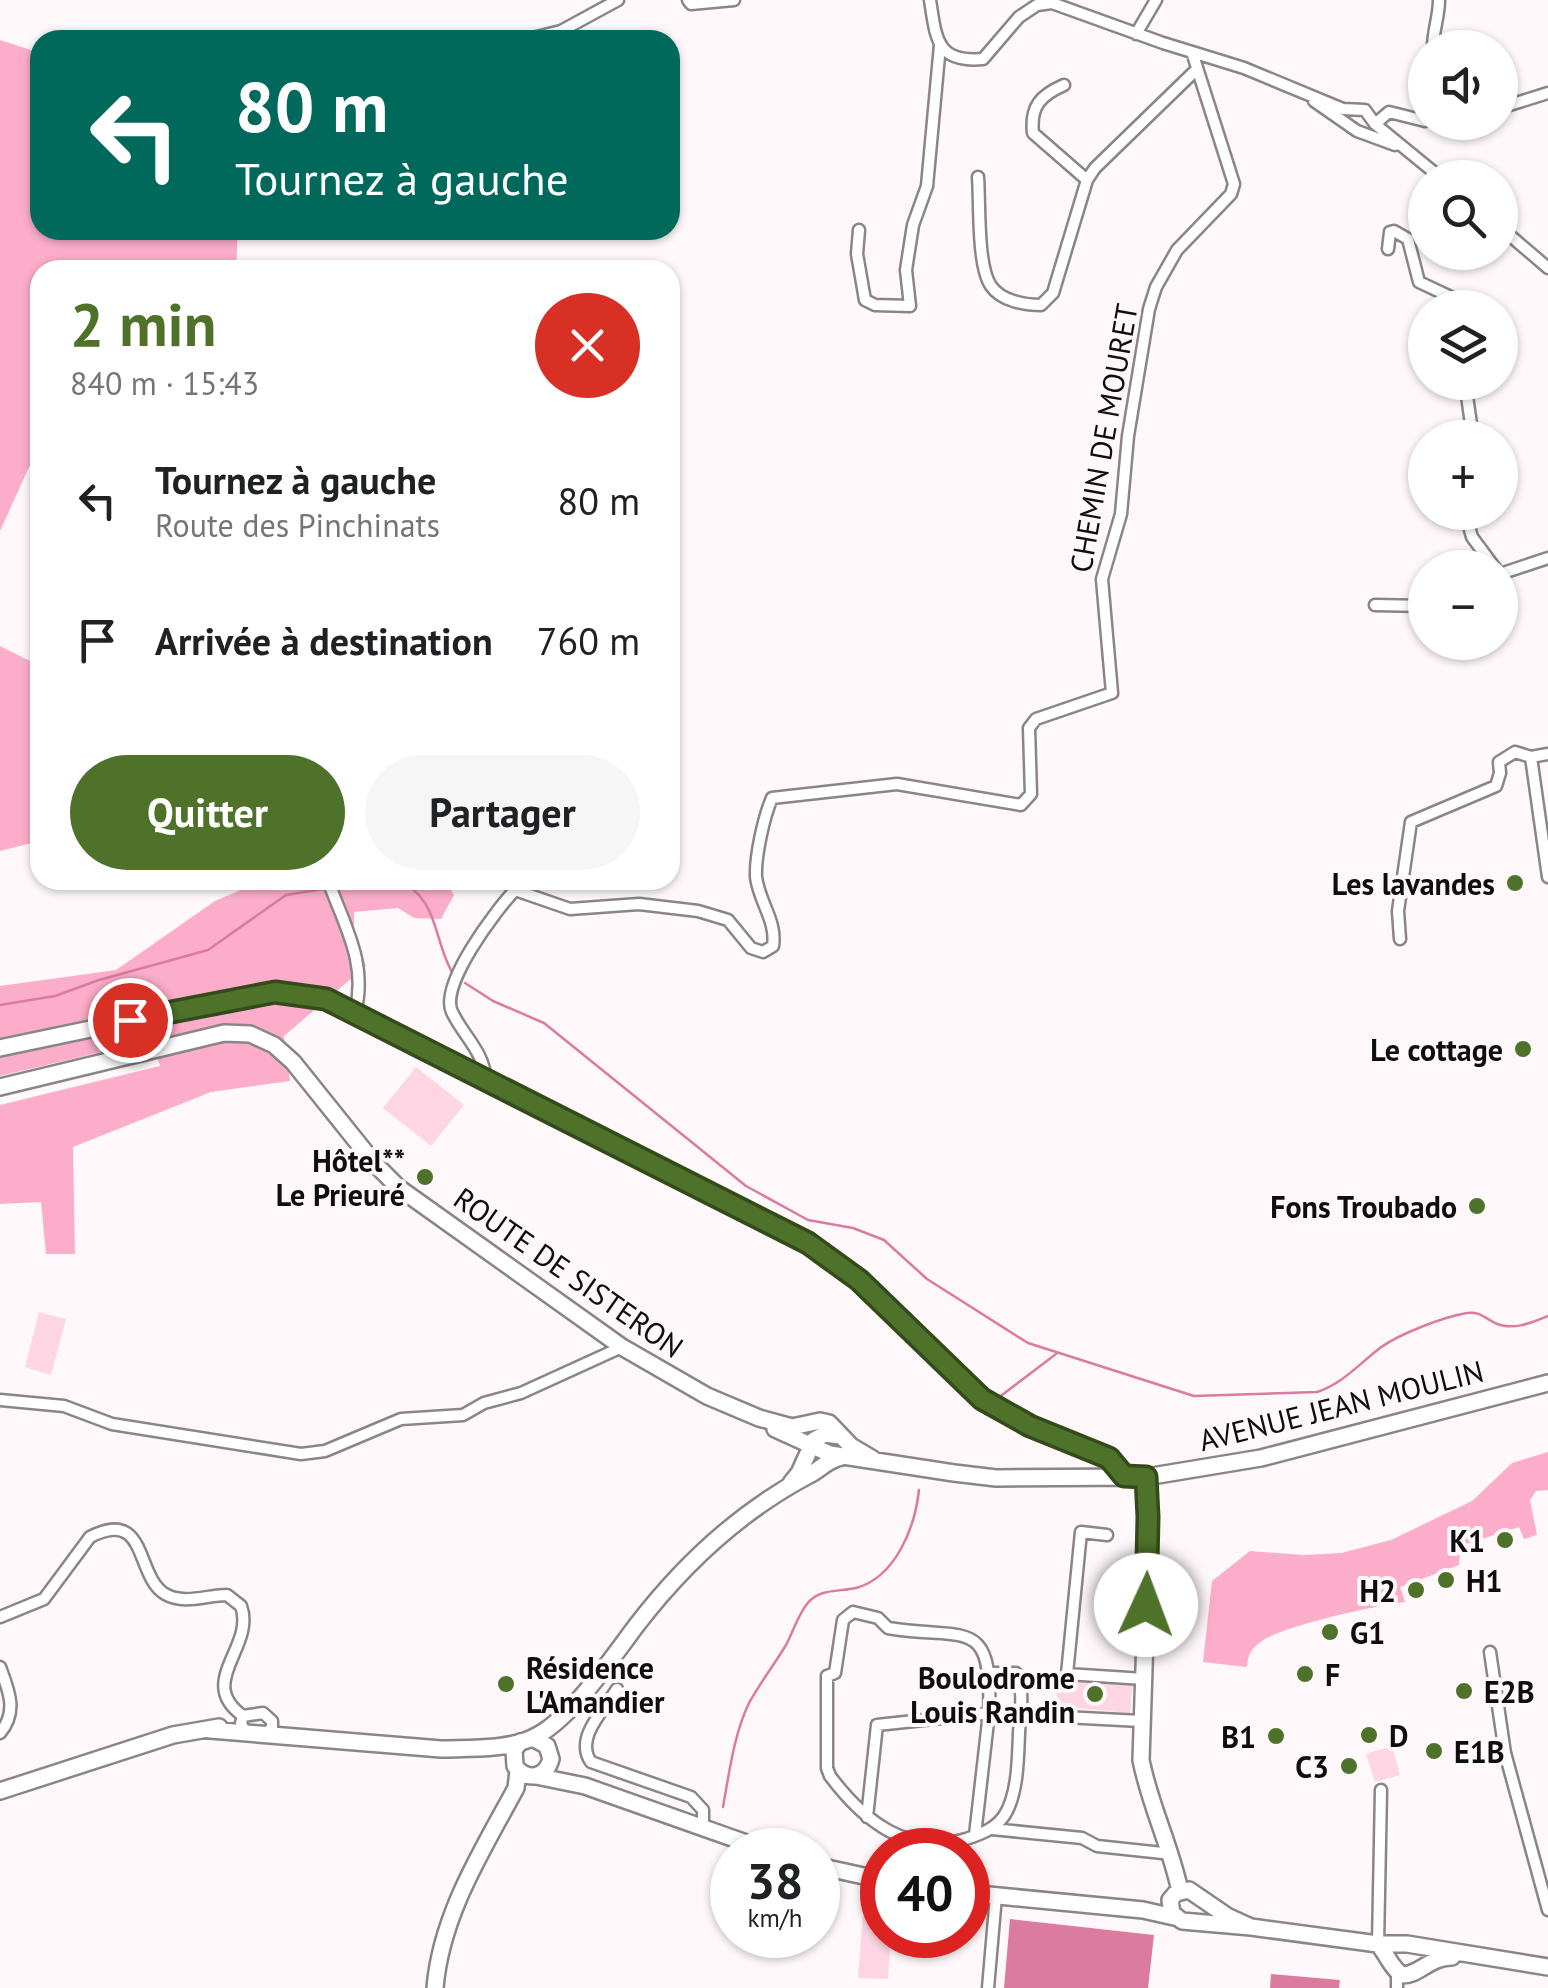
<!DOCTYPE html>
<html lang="fr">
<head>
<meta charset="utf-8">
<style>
	:root { --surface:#fff; --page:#f6f6f6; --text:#202124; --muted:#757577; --accent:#4e722a }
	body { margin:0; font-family:"PT Sans",sans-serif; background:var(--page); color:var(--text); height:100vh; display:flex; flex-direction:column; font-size:38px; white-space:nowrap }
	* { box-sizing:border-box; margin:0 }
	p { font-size:32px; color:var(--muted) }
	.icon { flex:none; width:55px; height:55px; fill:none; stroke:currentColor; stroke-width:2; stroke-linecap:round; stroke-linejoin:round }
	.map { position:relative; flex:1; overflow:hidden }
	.side { position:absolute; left:30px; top:260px; width:650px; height:630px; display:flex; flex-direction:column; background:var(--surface); border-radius:30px; box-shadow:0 2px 8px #0004 }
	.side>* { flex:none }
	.hud { position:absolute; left:30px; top:30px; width:650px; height:210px; border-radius:30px; box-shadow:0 2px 8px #0004; background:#00695c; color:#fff; overflow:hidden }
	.fabs { position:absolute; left:1408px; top:30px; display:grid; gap:20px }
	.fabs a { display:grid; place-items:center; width:110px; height:110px; border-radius:50%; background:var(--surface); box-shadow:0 2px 8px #0004; font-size:50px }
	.speed { position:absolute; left:710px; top:1828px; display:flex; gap:20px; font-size:50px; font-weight:700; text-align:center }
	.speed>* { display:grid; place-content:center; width:130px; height:130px; border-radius:50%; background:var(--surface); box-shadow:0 2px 8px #0004; line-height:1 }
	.speed small { font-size:25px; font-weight:400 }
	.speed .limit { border:15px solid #d22; background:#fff; color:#111 }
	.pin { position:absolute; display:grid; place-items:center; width:85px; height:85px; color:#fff; margin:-42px; border:5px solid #fff; border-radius:50%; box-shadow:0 2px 10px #0007 }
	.me { position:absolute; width:110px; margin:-55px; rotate:2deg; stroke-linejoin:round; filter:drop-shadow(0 0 8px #0008) }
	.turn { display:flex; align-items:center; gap:35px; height:210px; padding:0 40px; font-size:45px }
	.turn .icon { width:130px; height:130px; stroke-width:2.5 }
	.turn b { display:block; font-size:70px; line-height:85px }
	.round { display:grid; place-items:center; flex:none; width:105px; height:105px; border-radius:52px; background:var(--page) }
	.headline { display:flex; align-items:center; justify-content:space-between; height:170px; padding:0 40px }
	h1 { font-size:60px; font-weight:800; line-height:75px; color:var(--accent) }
	.action { display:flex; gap:20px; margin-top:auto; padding:20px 40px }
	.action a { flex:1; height:115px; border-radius:60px; background:var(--accent); color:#fff; font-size:40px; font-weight:800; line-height:115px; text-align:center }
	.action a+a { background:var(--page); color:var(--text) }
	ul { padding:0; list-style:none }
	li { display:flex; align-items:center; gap:30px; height:140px; padding:0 40px }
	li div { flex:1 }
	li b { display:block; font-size:38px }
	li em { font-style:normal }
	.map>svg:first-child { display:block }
	.green { fill:#fed6e3 }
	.forest { fill:#fcadc9 }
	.water { fill:#da7b9f }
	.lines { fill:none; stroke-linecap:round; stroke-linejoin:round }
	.stream { stroke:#da7b9f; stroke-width:2.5 }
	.street-casing { stroke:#8b8587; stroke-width:15 }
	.secondary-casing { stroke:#8b8587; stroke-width:20 }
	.street { stroke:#fff; stroke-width:10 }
	.secondary { stroke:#fff; stroke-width:15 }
	.route-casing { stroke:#334a1b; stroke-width:25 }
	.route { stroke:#4e722a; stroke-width:18 }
	.poi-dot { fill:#4e722a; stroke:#fff8fa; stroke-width:4 }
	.labels { text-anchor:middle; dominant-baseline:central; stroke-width:8; stroke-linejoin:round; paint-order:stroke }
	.street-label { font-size:30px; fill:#0f0d0e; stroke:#fff8fa }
	.poi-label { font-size:30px; font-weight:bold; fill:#0f0d0e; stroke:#fff8fa; text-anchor:end }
</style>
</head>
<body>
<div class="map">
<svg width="1548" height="1988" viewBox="0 0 1548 1988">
	<rect width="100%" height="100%" fill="#fff8fa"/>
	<path class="green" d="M 416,1067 L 464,1105 L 431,1146 L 383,1108 Z
		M 39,1312 L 66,1319 L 51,1375 L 25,1367 Z
		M 1059,1675 L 1133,1682 L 1130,1713 L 1056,1706 Z
		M 1392,1746 L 1400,1775 L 1375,1782 L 1366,1754 Z
		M 865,1890 L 882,1892 L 882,1935 L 891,1935 L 888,1979 L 858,1978 Z"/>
	<path class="forest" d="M 0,40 L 40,53 L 40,230 L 238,230 L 236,270 L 40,270 L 40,443 L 0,531 Z
		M 0,646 L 40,666 L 40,841 L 0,851 Z
		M 264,880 L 444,880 L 454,895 L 441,919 L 414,918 L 398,908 L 354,912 L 354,932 L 366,966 L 284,1036 L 290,1081 L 211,1092 L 73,1147 L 75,1254 L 46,1254 L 41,1202 L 0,1204 L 0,1105 L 160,1066 L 152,1040 L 0,1076 L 0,986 L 116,970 L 215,901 Z
		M 1548,1452 L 1548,1490 L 1536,1491 L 1530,1500 L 1537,1535 L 1524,1539 L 1519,1527 L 1460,1546 L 1459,1565 L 1400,1587 L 1405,1602 C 1377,1605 1283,1626 1262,1641 C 1251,1648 1248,1655 1247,1667 L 1203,1662 L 1212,1581 L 1250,1551 L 1304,1555 L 1341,1553 L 1391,1540 L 1472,1501 L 1512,1463 Z"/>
	<path class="water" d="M 1010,1919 L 1154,1935 L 1148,1988 L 1004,1988 Z
		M 1271,1974 L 1340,1980 L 1339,1988 L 1270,1988 Z"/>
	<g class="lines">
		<path class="stream" d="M 397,880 C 439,897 433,939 452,972
			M 336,887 L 357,880
			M 465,983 L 493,1001 L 544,1023 L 746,1186 L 808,1220 L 853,1228 L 884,1240 L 927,1279 L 1028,1343 L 1194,1396 L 1317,1392 C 1343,1383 1358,1365 1380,1348 C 1399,1334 1443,1317 1467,1313 C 1479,1311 1485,1318 1495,1323 C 1512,1331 1532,1323 1548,1316
			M 0,1005 L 55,996 L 99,980 L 208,950 L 286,895 L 323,889
			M 998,1398 L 1056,1354
			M 723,1807 C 729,1774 734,1734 749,1703 C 760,1683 774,1665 786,1645 C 793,1632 798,1615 807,1604 C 819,1588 839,1592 856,1588 C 896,1577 915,1527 919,1490"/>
		<defs>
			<path id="street" d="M 688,0 L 691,4 L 734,0
				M 930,0 C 936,38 936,63 983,59 L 1019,17 L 1037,5 L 1052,3 L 1163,43 L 1244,68 L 1343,109 L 1365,110 L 1375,124 L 1441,178
				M 1136,34 L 1156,0
				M 524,40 L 561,31 L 618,0
				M 1433,48 C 1433,30 1439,17 1439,0
				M 1064,85 C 1041,95 1030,106 1033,133 L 1087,180
				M 1314,101 L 1357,131 L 1395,145
				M 1500,108 L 1548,93
				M 1375,124 L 1389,112 L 1425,121
				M 978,177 C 980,204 977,266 991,286 C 1001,301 1025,305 1041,305 L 1053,293 L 1087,180 L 1095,168 L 1196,70
				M 1500,227 L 1548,268
				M 859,230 L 857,254 L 865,300 L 875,305 L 910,306 L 906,270 L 913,225 L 927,186 L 940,45
				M 1388,249 L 1390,232 L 1394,231 L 1408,239 L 1419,282 L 1453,298 L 1460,308
				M 1465,382 L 1473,438
				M 1465,512 L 1472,537 L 1495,568
				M 1500,574 L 1548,558
				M 1375,605 L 1425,606
				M 1548,754 L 1531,757 L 1548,877
				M 328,880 C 344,926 368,962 355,1013
				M 1400,939 L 1398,911 L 1411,822 L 1496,786 L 1500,773 L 1499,762 L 1515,752 L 1531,757
				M 486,1080 C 483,1050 464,1037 452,1012 C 439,985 496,910 515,890 L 570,909 L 639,904 L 698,911 L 728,920 L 751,948 L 763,952 L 773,946 C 777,921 759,902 756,877 C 755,856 764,816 772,798 L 897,784 L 1021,805 L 1031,794 L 1029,728 L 1036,719 L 1112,693 L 1102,579 L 1121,514 L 1128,436 L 1149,309 L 1156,287 L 1177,250 L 1231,194 L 1234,184 L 1192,52
				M 0,1400 L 64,1406 L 112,1424 L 301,1454 L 325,1451 L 401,1419 L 463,1415 L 484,1403 L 521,1393 L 622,1347
				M 1107,1535 L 1081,1532 L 1067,1674 L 1144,1679
				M 0,1617 L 44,1599 L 90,1537 C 148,1507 135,1576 165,1594 C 184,1605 207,1595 227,1595 L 241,1606 C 256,1647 195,1682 243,1716
				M 1490,1652 L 1505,1753 L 1548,1910
				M 0,1667 C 9,1691 18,1712 0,1733
				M 991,1673 L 1016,1673 C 1025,1689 1020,1715 1019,1733 C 1018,1758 1018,1795 1004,1816 C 995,1829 981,1834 966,1839 C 907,1856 864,1821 830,1776 L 827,1768 L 827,1676 L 835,1673 L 843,1620 L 853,1612 L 878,1618 L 888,1628 C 964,1641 993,1614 989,1713 L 1141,1721
				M 617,1689 C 604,1710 574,1738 591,1762 L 691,1797 L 703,1810 L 703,1829
				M 245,1732 L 241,1723 L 243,1716 L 263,1713 L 272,1721 L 272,1727 L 266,1734
				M 867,1817 L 877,1725 L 989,1713 L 975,1835
				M 992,1829 L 1082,1838 L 1097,1846 L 1172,1854
				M 1378,1944 L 1381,1790
				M 988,1988 L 996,1896
				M 1397,1988 L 1397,1972"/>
			<path id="secondary" d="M 0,1048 L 243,997 L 291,992 L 326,999 L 808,1243 L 859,1280 L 982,1399 L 1030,1426 L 1109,1458 L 1124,1476
				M 0,1087 L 224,1033 L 250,1034 L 274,1045 L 293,1062 L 374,1163 L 399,1188 L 622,1347 L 707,1396 L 759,1418 L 792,1427 L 820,1421 L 829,1423 L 851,1446 L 873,1459
				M 775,1429 L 830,1454 L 954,1473 L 996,1478 L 1146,1477 L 1261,1458 L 1548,1383
				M 1146,1477 L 1149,1517 L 1141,1760 C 1150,1806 1170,1844 1180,1891
				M 791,1483 L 799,1473 L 814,1440 L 825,1434 L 840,1436
				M 210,1730 L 441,1749 C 469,1748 506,1750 532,1738 C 568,1723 612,1658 636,1626 C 682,1566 741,1511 809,1475 C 821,1469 827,1460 842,1457
				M 520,1742 L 514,1750 L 515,1766 C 527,1782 546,1778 551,1759 L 547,1746 L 533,1738
				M 536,1776 L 585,1786 L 766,1850
				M 0,1791 L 173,1735 L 219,1727
				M 818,1866 L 882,1880
				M 968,1893 L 1143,1910 L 1174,1917
				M 1251,1927 L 1227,1916 L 1189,1890 L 1176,1893 L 1170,1900 L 1172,1913 L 1182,1921 L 1251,1927 L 1378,1944 L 1407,1944 L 1548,1967
				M 1378,1944 C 1387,1954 1391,1968 1402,1975 C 1420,1975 1429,1957 1452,1957
				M 435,1988 C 441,1915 482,1851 516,1788 L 518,1771"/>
		</defs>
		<use href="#street" class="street-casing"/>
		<use href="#secondary" class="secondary-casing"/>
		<use href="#street" class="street"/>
		<use href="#secondary" class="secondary"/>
	</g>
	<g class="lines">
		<defs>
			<path id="route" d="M 130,1020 L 275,992 L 326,999 L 808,1243 L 859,1280 L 982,1399 L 1030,1426 L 1109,1458 L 1124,1476 L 1146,1477 L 1148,1517 L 1146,1605"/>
		</defs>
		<use href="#route" class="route-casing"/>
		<use href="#route" class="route"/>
	</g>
	<g class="poi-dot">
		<circle cx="1515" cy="883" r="10"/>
		<circle cx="1523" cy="1049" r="10"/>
		<circle cx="425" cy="1177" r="10"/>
		<circle cx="1477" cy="1206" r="10"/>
		<circle cx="1505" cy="1540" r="10"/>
		<circle cx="1446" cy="1580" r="10"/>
		<circle cx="1416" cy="1590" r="10"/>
		<circle cx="1330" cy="1632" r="10"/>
		<circle cx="1305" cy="1674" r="10"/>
		<circle cx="506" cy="1684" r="10"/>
		<circle cx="1464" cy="1691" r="10"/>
		<circle cx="1095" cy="1694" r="10"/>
		<circle cx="1369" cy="1735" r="10"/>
		<circle cx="1276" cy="1736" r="10"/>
		<circle cx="1434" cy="1751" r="10"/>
		<circle cx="1349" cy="1766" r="10"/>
	</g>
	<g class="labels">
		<g class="street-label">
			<text transform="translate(1103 438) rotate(-80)">CHEMIN DE MOURET</text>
			<text transform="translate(569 1272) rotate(35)">ROUTE DE SISTERON</text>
			<text transform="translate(1341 1405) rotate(-14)">AVENUE JEAN MOULIN</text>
		</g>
		<g class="poi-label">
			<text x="1495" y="883">Les lavandes</text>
			<text x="1503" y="1049">Le cottage</text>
			<text x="405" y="1160">Hôtel**<tspan x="405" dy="34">Le Prieuré</tspan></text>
			<text x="1457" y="1206">Fons Troubado</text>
			<text x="1485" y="1540">K1</text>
			<text x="1466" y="1580" text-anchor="start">H1</text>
			<text x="1396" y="1590">H2</text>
			<text x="1350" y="1632" text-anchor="start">G1</text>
			<text x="526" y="1667" text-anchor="start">Résidence<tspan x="526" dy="34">L'Amandier</tspan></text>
			<text x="1325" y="1674" text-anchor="start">F</text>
			<text x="1075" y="1677">Boulodrome<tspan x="1075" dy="34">Louis Randin</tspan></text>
			<text x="1484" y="1691" text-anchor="start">E2B</text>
			<text x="1389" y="1735" text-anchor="start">D</text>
			<text x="1256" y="1736">B1</text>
			<text x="1454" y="1751" text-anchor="start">E1B</text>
			<text x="1329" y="1766">C3</text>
		</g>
	</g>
</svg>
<div class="fabs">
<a><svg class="icon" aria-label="sound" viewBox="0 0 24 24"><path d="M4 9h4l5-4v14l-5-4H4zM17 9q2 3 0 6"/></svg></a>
<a><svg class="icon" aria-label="search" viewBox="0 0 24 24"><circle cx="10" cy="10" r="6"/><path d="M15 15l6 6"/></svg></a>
<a><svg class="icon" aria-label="layers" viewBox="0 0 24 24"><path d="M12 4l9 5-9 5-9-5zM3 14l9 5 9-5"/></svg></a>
<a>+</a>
<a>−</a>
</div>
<div class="speed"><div>38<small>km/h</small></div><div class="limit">40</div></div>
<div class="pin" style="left:130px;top:1020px;background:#d93025"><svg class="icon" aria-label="arrive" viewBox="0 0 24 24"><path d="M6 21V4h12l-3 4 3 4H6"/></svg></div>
<svg class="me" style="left:1146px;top:1605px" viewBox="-20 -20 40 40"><circle r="19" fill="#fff"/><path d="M0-13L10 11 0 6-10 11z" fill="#4e722a"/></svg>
<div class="hud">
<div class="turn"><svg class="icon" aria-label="left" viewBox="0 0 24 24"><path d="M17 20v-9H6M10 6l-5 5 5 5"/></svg><div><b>80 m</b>Tournez à gauche</div></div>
</div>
<section class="side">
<div class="headline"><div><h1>2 min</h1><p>840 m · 15:43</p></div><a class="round" style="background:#d93025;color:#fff"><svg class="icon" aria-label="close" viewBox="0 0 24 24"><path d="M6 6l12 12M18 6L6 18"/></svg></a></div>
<ul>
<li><svg class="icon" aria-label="left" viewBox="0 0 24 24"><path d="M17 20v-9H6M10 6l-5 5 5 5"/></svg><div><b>Tournez à gauche</b><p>Route des Pinchinats</p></div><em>80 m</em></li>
<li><svg class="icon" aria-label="arrive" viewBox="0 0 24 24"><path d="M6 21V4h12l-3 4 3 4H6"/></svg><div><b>Arrivée à destination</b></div><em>760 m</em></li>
</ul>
<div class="action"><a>Quitter</a><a>Partager</a></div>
</section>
</div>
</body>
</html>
